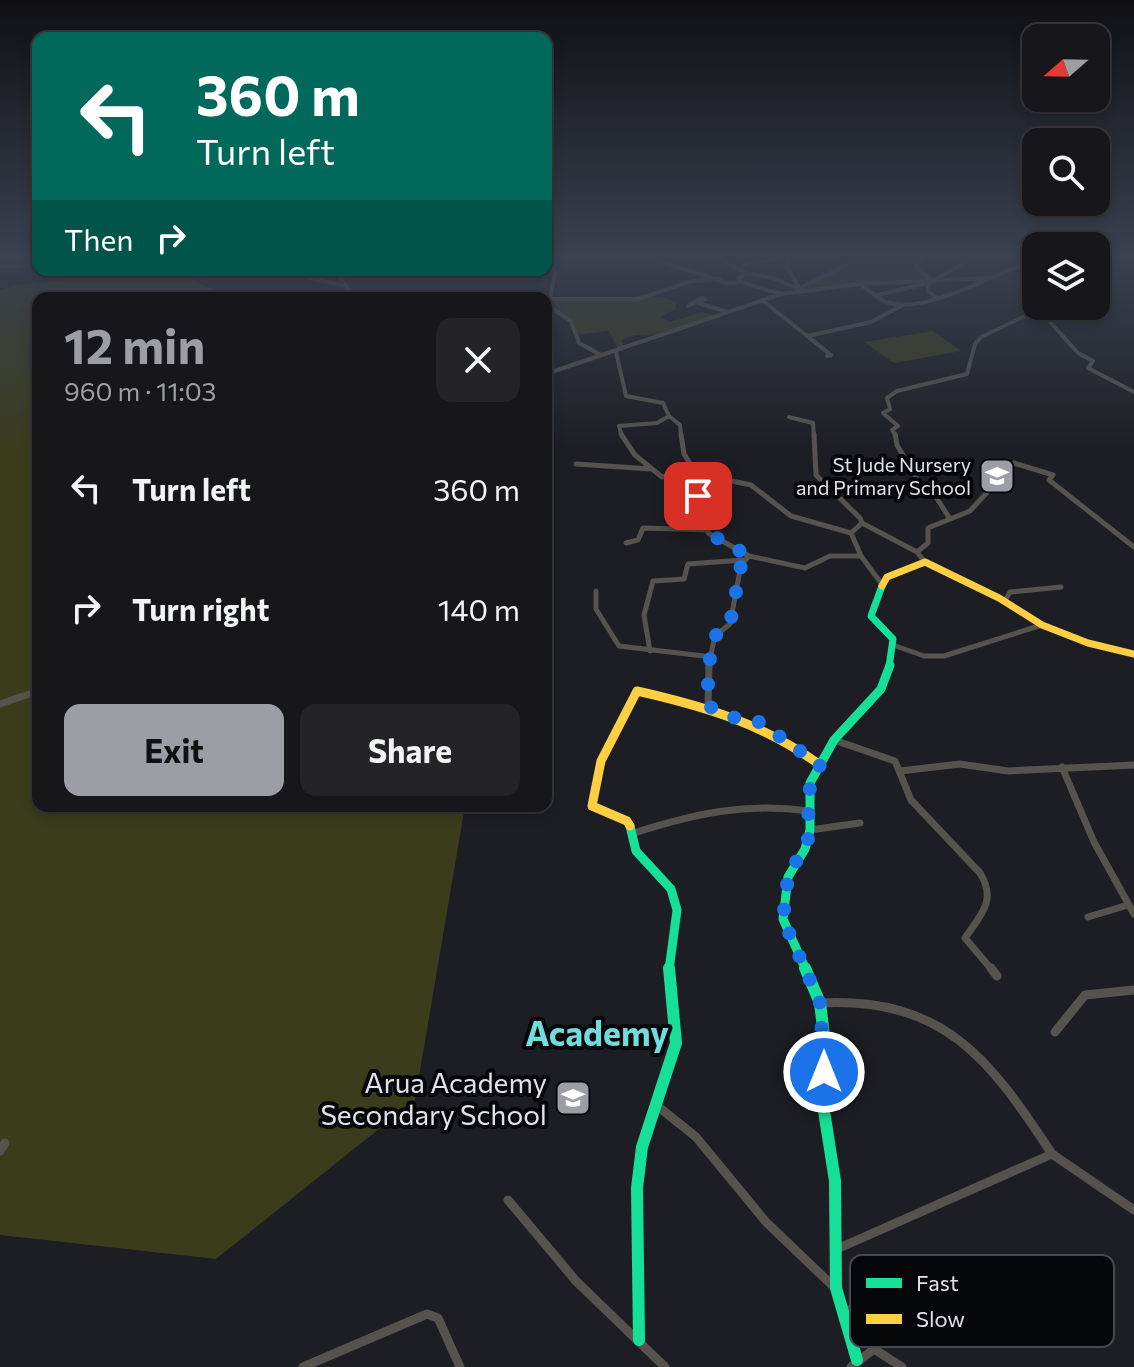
<!DOCTYPE html>
<html lang="en">
<head>
<meta charset="utf-8">
<style>
	:root { --surface:#16161b; --page:#232328; --text:#f1f3f6; --muted:#9e9fa3; --line:#35353a; --accent:#9c9da5 }
	body { margin:0; font-family:Commissioner,sans-serif; background:var(--page); color:var(--text); height:100vh; display:flex; flex-direction:column; font-size:30px; white-space:nowrap }
	* { box-sizing:border-box; margin:0 }
	p { font-size:26px; color:var(--muted) }
	.icon { flex:none; width:44px; height:44px; fill:none; stroke:currentColor; stroke-width:2; stroke-linecap:round; stroke-linejoin:round }
	.map { position:relative; flex:1; overflow:hidden }
	.side { position:absolute; left:32px; top:292px; width:520px; height:520px; display:flex; flex-direction:column; background:var(--surface); border-radius:16px; box-shadow:0 4px 12px #0003,0 0 0 2px var(--line) }
	.side>* { flex:none }
	.guide { position:absolute; left:32px; top:32px; width:520px; height:244px; border-radius:16px; box-shadow:0 4px 12px #0003,0 0 0 2px var(--line); background:#00695c; color:#fff; overflow:hidden }
	.needle { width:52px; rotate:250deg }
	.tools { position:absolute; left:1022px; top:24px; display:grid; gap:16px }
	.tools a { display:grid; place-items:center; width:88px; height:88px; border-radius:16px; background:var(--surface); box-shadow:0 4px 12px #0003,0 0 0 2px var(--line); font-size:40px }
	.pin { position:absolute; display:grid; place-items:center; width:68px; height:68px; color:#fff; margin:-34px; border-radius:16px; box-shadow:0 4px 12px #0006 }
	.me { position:absolute; width:88px; margin:-44px; rotate:0deg; stroke-linejoin:round; filter:drop-shadow(0 0 6px #0008) }
	.turn { display:flex; align-items:center; gap:28px; height:168px; padding:0 32px; font-size:36px }
	.turn .icon { width:104px; height:104px; stroke-width:2.5 }
	.turn b { display:block; font-size:56px; line-height:68px }
	.then { display:flex; align-items:center; height:76px; padding:0 32px; background:#0003; gap:16px; font-size:30px }
	.round { display:grid; place-items:center; flex:none; width:84px; height:84px; border-radius:16px; background:var(--page) }
	.head { display:flex; align-items:center; justify-content:space-between; height:136px; padding:0 32px }
	h1 { font-size:48px; font-weight:700; line-height:60px; color:var(--accent) }
	.action { display:flex; gap:16px; margin-top:auto; padding:16px 32px }
	.action a { flex:1; height:92px; border-radius:16px; background:var(--accent); color:#111; font-size:32px; font-weight:700; line-height:92px; text-align:center }
	.action a+a { background:var(--page); color:var(--text) }
	ul { padding:0; list-style:none }
	li { display:flex; align-items:center; gap:24px; height:120px; padding:0 32px }
	li div { flex:1 }
	li b { display:block; font-size:30px }
	li em { font-style:normal }
	.map>svg:first-child { display:block }
	.green { fill:#3a3c1c }
	.lines { fill:none; stroke-linecap:round; stroke-linejoin:round }
	.street-far3 { stroke:#56534f; stroke-width:4 }
	.street-far2 { stroke:#56534f; stroke-width:5 }
	.street-far1 { stroke:#56534f; stroke-width:7 }
	.street { stroke:#56534f; stroke-width:9 }
	.fast-far2 { stroke:#16e098; stroke-width:7 }
	.fast-far1 { stroke:#16e098; stroke-width:9 }
	.fast { stroke:#16e098; stroke-width:12 }
	.slow-far1 { stroke:#ffcf43; stroke-width:7 }
	.slow { stroke:#ffcf43; stroke-width:9 }
	.route { stroke:#1a73e8; stroke-width:14; stroke-dasharray:0 25.2 }
	.labels { text-anchor:middle; dominant-baseline:central; stroke-width:8; stroke-linejoin:round; paint-order:stroke }
	.far-poi-label { font-size:20px; fill:#e1e2ea; stroke:#06070b; text-anchor:end }
	.near-poi-label { font-size:28px; fill:#e1e2ea; stroke:#06070b; text-anchor:end }
	.near-quarter-label { font-size:34px; font-weight:bold; fill:#70dcdc; stroke:#06070b }
	.key { fill:#06070b; stroke:#48494e; stroke-width:2 }
	.key-label { font-size:22px; fill:#e1e2ea }
</style>
</head>
<body>
<div class="map">
<svg width="1134" height="1367" viewBox="0 0 1134 1367">
	<rect width="100%" height="100%" fill="#1d1e24"/>
	<path class="green" d="M 868,258 L 919,259 L 915,263 L 902,263 L 913,265 L 931,281 L 801,289 Z
		M 167,270 L 234,298 L 38,298 L 38,806 L 465,806 L 415,1100 L 216,1259 L 0,1235 L 0,290 L 15,285 Z
		M 661,297 L 676,302 L 676,309 L 661,317 L 670,322 L 702,312 L 716,316 C 699,322 677,334 659,335 C 645,336 635,331 621,341 L 625,349 L 619,350 L 609,331 L 574,335 L 574,322 L 559,312 L 553,299 L 584,301 Z
		M 933,331 L 961,351 L 894,363 L 864,342 Z"/>
	<g class="lines">
		<path class="street-far3" d="M 650,258 L 727,283 L 741,282 L 781,294
			M 720,258 L 746,274 L 738,278 L 741,282
			M 787,258 L 787,267 L 798,286
			M 923,258 L 915,267 L 932,281
			M 546,260 L 555,272 L 550,299 L 638,299 L 692,281 L 719,279
			M 1096,260 L 1103,258
			M 0,266 L 27,266
			M 1019,266 L 1036,292
			M 739,269 L 747,263 L 785,258
			M 298,270 L 296,275 L 347,286
			M 334,270 L 355,298
			M 745,273 L 773,278 L 799,289
			M 860,284 L 989,278
			M 802,287 L 861,258
			M 878,295 L 924,284
			M 334,298 L 349,292
			M 937,298 L 928,291 L 928,284 L 972,258
			M 550,299 L 553,309 L 571,321 L 579,343 L 601,355
			M 762,300 L 831,355 L 827,356
			M 688,306 L 702,298 L 705,299 L 698,303 L 728,312
			M 1046,307 L 1053,319 L 1051,323 L 1078,353 L 1093,361 L 1088,368 L 1134,392
			M 808,336 L 871,322 L 903,305
			M 616,352 L 626,396 L 663,403 L 669,416 L 680,425 L 681,436
			M 546,374 L 781,294 L 860,284 C 868,289 877,299 886,302 C 927,316 997,270 1036,262
			M 789,417 L 813,423 L 814,436
			M 622,436 L 619,426 L 657,423 L 669,416
			M 896,436 L 892,430 L 898,426 L 883,413 L 890,409 L 887,398 L 897,391 L 967,374 L 975,344 L 981,337 L 1046,306"/>
		<path class="street-far2" d="M 621,434 L 635,455 L 662,477 L 695,471
			M 681,434 L 684,454 L 700,479 L 696,493 L 702,499 L 708,533 L 749,556 L 741,565 L 730,624 L 715,636 L 708,667
			M 814,434 L 816,475 L 860,518 L 862,523 L 851,533 L 861,556 L 881,583
			M 895,434 L 897,445 L 921,486 L 936,497 L 950,519
			M 576,464 L 651,469
			M 698,474 L 751,485 L 791,516 L 851,533
			M 862,523 L 917,552
			M 626,543 L 638,540 L 643,528 L 708,530
			M 749,556 L 805,568 L 830,556 L 861,556
			M 925,562 L 917,552 L 928,543 L 928,528 L 970,511 L 1014,463 L 1053,475 L 1049,480 L 1134,547
			M 596,591 L 596,609 L 619,646 L 712,657
			M 1004,602 L 1010,592 L 1061,587
			M 893,645 L 924,656 L 944,656 L 1042,625
			M 650,651 L 644,615 L 653,581 L 684,579 L 688,564 L 744,560"/>
		<path class="street-far1" d="M 0,704 L 38,691
			M 708,706 L 709,665
			M 834,740 L 895,761 L 911,800 L 980,873 C 997,900 981,915 965,938 L 992,970
			M 1062,767 L 1094,842 L 1134,914
			M 900,771 L 960,764 L 1008,771 L 1134,765
			M 810,830 L 860,823
			M 634,833 C 693,814 746,802 809,811
			M 1088,917 L 1128,905"/>
		<path class="street" d="M 991,968 L 997,976
			M 820,1003 C 944,997 989,1058 1052,1154
			M 1055,1032 L 1085,995 L 1134,990
			M 655,1104 L 696,1137 L 766,1222 L 834,1287
			M 0,1151 L 5,1143
			M 508,1200 L 576,1281 L 665,1367
			M 837,1249 L 1052,1154 L 1134,1210
			M 848,1310 L 874,1349 L 902,1367
			M 303,1367 L 427,1314 L 438,1318 L 460,1367
			M 851,1367 L 874,1349"/>
		<path class="fast-far2" d="M 882,586 L 871,616 L 893,639 L 889,667"/>
		<path class="fast-far1" d="M 630,826 L 636,851 L 671,889 L 677,910 L 669,970
			M 806,970 L 783,919 L 788,877 L 805,849 L 810,830 L 810,783 L 834,740 L 881,689 L 890,665"/>
		<path class="fast" d="M 805,968 L 820,1003 L 825,1044 L 824,1111 L 835,1181 L 836,1288 L 857,1360
			M 639,1340 L 637,1188 L 642,1147 L 676,1043 L 669,968"/>
		<path class="slow-far1" d="M 882,586 L 887,577 L 925,562 L 999,598 L 1042,625 L 1088,643 L 1134,654"/>
		<path class="slow" d="M 630,826 L 627,821 L 592,806 L 601,761 L 637,691 C 704,706 764,724 820,765"/>
	</g>
	<linearGradient id="sky" x2="0" y2="1"><stop stop-color="#101014"/><stop offset="0.57" stop-color="#3a4150"/><stop offset="1" stop-color="#3a4150" stop-opacity="0"/></linearGradient>
	<rect width="1134" height="450" fill="url(#sky)"/>
	<g class="lines">
		<path class="route" d="M 698,496 L 702,499 L 708,533 L 749,556 L 741,565 L 730,624 L 715,636 L 708,668 L 708,706 L 740,720 L 759,722 L 820,765 L 809,791 L 808,839 L 788,877 L 783,919 L 820,1003 L 824,1072"/>
	</g>
	<defs>
		<symbol id="school-square" viewBox="-11 -11 22 22"><rect x="-9" y="-9" width="18" height="18" rx="4" fill="#9c9da5" stroke="#06070b"/><path d="M0-5L7-2L0 1L-7-2ZM-4 1L0 2.5L4 1V4Q0 6-4 4Z" fill="#fff"/></symbol>
	</defs>
	<g fill-rule="evenodd">
		<use href="#school-square" x="977" y="456" width="40" height="40"/>
		<use href="#school-square" x="553" y="1078" width="40" height="40"/>
	</g>
	<g class="labels">
		<g class="far-poi-label">
			<text x="971" y="464">St Jude Nursery<tspan x="971" dy="23">and Primary School</tspan></text>
		</g>
		<g class="near-poi-label">
			<text x="547" y="1082">Arua Academy<tspan x="547" dy="32">Secondary School</tspan></text>
		</g>
		<g class="near-quarter-label">
			<text x="597" y="1032">Academy</text>
		</g>
	</g>
	<rect x="850" y="1255" width="264" height="92" rx="12" class="key"/>
	<rect x="866" y="1278" width="36" height="10" fill="#16e098"/>
	<rect x="866" y="1314" width="36" height="10" fill="#ffcf43"/>
	<g class="key-label">
		<text x="916" y="1291">Fast</text>
		<text x="916" y="1327">Slow</text>
	</g>
</svg>
<div class="tools">
<a><svg class="needle" viewBox="-14 -14 28 28"><path d="M0-13l5 13h-10z" fill="#e53935"/><path d="M0 13l5-13h-10z" fill="#9e9fa3"/></svg></a>
<a><svg class="icon" aria-label="search" viewBox="0 0 24 24"><circle cx="10" cy="10" r="6"/><path d="M15 15l6 6"/></svg></a>
<a><svg class="icon" aria-label="layers" viewBox="0 0 24 24"><path d="M12 4l9 5-9 5-9-5zM3 14l9 5 9-5"/></svg></a>
</div>
<div class="pin" style="left:698px;top:496px;background:#d93025"><svg class="icon" aria-label="arrive" viewBox="0 0 24 24"><path d="M6 21V4h12l-3 4 3 4H6"/></svg></div>
<svg class="me" style="left:824px;top:1072px" viewBox="-20 -20 40 40"><circle r="17" fill="#1a73e8" stroke="#fff" stroke-width="3"/><path d="M0-11L8 9 0 5-8 9z" fill="#fff"/></svg>
<div class="guide">
<div class="turn"><svg class="icon" aria-label="left" viewBox="0 0 24 24"><path d="M17 20v-9H6M10 6l-5 5 5 5"/></svg><div><b>360 m</b>Turn left</div></div>
<div class="then">Then<svg class="icon" aria-label="right" viewBox="0 0 24 24"><path d="M7 20v-9h11M14 6l5 5-5 5"/></svg></div>
</div>
<section class="side">
<div class="head"><div><h1>12 min</h1><p>960 m · 11:03</p></div><a class="round"><svg class="icon" aria-label="close" viewBox="0 0 24 24"><path d="M6 6l12 12M18 6L6 18"/></svg></a></div>
<ul>
<li><svg class="icon" aria-label="left" viewBox="0 0 24 24"><path d="M17 20v-9H6M10 6l-5 5 5 5"/></svg><div><b>Turn left</b></div><em>360 m</em></li>
<li><svg class="icon" aria-label="right" viewBox="0 0 24 24"><path d="M7 20v-9h11M14 6l5 5-5 5"/></svg><div><b>Turn right</b></div><em>140 m</em></li>
</ul>
<div class="action"><a>Exit</a><a>Share</a></div>
</section>
</div>
</body>
</html>
